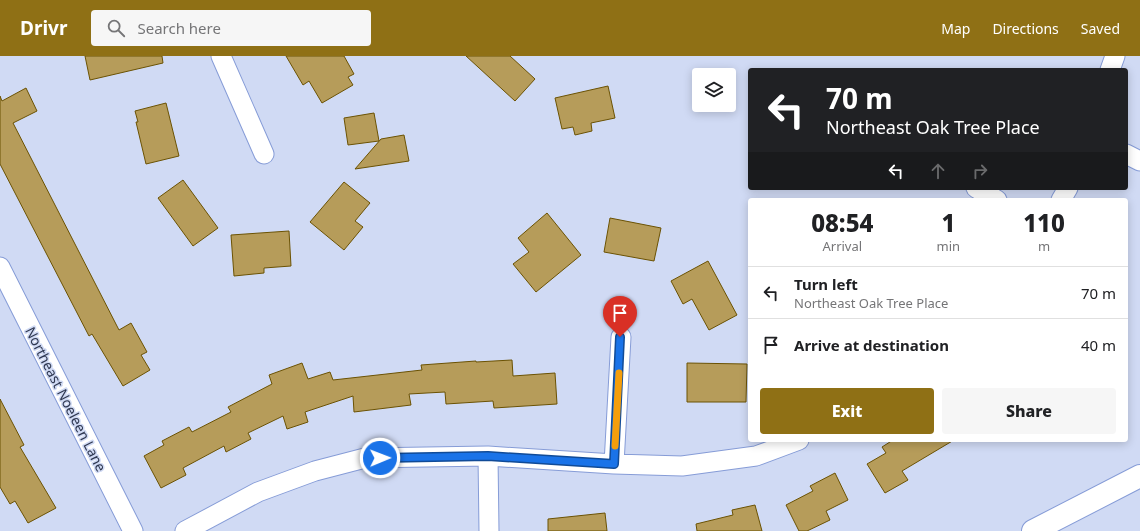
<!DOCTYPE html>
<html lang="en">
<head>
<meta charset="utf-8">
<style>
	:root { --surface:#fff; --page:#f6f6f6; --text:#202124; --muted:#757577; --line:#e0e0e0; --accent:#8f7015 }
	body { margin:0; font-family:"Noto Sans",sans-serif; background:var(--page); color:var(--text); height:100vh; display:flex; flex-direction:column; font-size:15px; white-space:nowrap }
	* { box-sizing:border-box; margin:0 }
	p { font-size:13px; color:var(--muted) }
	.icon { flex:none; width:22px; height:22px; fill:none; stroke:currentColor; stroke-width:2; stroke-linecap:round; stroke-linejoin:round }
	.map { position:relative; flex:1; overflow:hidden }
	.panel { position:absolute; left:748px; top:142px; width:380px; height:244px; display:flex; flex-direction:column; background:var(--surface); border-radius:4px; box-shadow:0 2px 10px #0003 }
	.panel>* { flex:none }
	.top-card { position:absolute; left:748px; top:12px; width:380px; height:122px; border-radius:4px; box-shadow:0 2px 10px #0003; background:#202124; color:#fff; overflow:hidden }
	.tools { position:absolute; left:692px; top:12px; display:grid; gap:8px }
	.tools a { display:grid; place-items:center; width:44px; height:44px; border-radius:4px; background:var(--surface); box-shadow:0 2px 10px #0003; font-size:20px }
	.pin { position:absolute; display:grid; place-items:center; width:34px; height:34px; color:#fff; margin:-41px -17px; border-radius:50% 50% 50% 0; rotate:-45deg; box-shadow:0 0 4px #0007 }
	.pin .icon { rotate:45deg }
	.me { position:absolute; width:44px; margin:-22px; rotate:89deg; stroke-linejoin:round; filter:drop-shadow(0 0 3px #0008) }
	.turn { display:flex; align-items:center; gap:14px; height:84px; padding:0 12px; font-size:18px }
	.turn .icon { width:52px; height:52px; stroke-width:2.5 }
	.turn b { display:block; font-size:28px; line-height:34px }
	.lanes { display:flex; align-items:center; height:38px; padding:0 12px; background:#0003; justify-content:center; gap:20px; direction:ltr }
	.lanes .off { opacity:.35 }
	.eta { display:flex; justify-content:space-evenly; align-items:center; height:68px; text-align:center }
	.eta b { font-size:24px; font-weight:800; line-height:28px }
	.primary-button { display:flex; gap:8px; margin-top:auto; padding:8px 12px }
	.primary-button a { flex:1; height:46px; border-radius:4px; background:var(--accent); color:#fff; font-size:16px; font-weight:800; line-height:46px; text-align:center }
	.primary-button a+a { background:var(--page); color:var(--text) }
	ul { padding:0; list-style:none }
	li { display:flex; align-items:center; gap:12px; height:52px; padding:0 12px; border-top:1px solid var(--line) }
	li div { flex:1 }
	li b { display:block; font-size:15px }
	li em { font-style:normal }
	header { display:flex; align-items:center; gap:24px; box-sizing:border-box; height:56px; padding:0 20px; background:var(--accent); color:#fff }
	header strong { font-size:19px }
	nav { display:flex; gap:22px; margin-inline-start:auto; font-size:14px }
	.search { width:280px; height:36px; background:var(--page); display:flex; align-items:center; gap:10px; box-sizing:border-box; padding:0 14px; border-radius:4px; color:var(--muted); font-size:15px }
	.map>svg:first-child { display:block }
	.building { fill:#b69c5a; stroke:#6b5203 }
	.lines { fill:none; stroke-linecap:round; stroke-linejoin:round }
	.minor-casing { stroke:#869cd7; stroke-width:21 }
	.tertiary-casing { stroke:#869cd7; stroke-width:24 }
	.minor { stroke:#fff; stroke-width:19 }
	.tertiary { stroke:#fff; stroke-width:22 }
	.route-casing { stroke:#114b97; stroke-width:10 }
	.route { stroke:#1a73e8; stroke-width:7 }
	.slow { stroke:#f59e0b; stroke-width:7 }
	.labels { text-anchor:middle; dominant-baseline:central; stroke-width:3; stroke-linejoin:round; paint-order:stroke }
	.street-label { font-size:14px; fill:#2f3851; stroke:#d0daf4 }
</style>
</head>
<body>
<header>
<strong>Drivr</strong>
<div class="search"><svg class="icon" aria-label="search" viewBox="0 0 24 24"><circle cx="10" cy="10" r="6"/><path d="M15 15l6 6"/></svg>Search here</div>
<nav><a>Map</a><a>Directions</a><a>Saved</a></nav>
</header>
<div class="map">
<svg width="1140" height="475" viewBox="0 0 1140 475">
	<rect width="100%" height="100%" fill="#d0daf4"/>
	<path class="building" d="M 85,0 L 162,0 L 163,7 L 90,24 Z
		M 286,0 L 344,0 L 354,18 L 348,21 L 353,29 L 322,47 L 309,25 L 303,29 Z
		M 466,0 L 510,0 L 535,23 L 515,45 Z
		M 608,30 L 615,62 L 591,67 L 592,75 L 575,79 L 573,71 L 562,73 L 555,42 Z
		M 26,32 L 37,55 L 13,67 L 119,274 L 131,267 L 147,296 L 141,299 L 150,314 L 123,330 L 92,278 L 89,280 L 0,108 L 0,40 L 2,45 Z
		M 166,47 L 179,100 L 146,108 L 136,66 L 138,66 L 135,55 Z
		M 374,57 L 379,85 L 348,89 L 344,62 Z
		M 404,79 L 409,105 L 355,113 L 381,83 Z
		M 183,124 L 218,172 L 193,190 L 158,142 Z
		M 344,126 L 370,147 L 355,165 L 363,171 L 344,194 L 310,166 Z
		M 547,157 L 581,199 L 536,236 L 513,208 L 529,196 L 518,182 Z
		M 610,162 L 661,172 L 654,205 L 604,196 Z
		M 289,175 L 291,210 L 264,212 L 264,217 L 234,220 L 231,179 Z
		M 708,205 L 737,259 L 709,274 L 692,243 L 683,248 L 671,225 Z
		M 512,304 L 513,320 L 555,317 L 557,348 L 494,352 L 493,345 L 446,348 L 445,336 L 409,338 L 411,349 L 354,356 L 353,340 L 305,356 L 308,366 L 287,373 L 283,360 L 248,377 L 251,383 L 226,396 L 224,390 L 183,412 L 186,419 L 161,432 L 144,400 L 164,389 L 162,385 L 189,371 L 192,376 L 231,356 L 228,351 L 272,328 L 269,319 L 302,307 L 308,323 L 330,316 L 333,324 L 422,314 L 421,309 L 476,305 L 476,306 Z
		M 687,307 L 747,308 L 746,346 L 687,346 Z
		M 0,343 L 24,389 L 20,391 L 56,452 L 28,467 L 15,445 L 10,448 L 0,431 Z
		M 893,384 L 954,384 L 902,415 L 908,424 L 885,437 L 867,408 L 886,397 L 882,391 Z
		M 835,417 L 848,444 L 826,455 L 830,464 L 807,475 L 799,475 L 786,449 L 813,435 L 810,430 Z
		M 755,449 L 762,475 L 697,475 L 696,468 L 733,459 L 732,454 Z
		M 605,457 L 607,475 L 548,475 L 548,463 Z"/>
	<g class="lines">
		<defs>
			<path id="minor" d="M 221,0 L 264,98
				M 1110,14 L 1115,0
				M 1126,98 L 1140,105
				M 976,132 L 997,144
				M 1061,144 L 1068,132
				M 0,211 L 133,475
				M 488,400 L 489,475
				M 614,408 L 621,281
				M 185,475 L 258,436 L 315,415 L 365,402 L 488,400 L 614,408 L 682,410 L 756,400 L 799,384"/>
			<path id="tertiary" d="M 1033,475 L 1140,420"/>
		</defs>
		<use href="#minor" class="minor-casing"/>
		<use href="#tertiary" class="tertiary-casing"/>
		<use href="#minor" class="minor"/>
		<use href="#tertiary" class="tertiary"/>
	</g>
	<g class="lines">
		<defs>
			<path id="route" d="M 380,402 L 488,400 L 614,408 L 620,281"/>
		</defs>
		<use href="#route" class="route-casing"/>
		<use href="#route" class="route"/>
		<path class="slow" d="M 615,390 L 619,317"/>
	</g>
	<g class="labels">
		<g class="street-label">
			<text transform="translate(66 343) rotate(63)">Northeast Noeleen Lane</text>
		</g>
	</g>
</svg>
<div class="tools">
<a><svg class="icon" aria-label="layers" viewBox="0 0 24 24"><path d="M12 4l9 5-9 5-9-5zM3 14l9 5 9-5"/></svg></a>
</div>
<div class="pin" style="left:620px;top:281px;background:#d93025"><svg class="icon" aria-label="arrive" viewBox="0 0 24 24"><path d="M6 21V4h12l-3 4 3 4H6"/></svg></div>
<svg class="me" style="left:380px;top:402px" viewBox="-20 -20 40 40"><circle r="17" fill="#1a73e8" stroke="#fff" stroke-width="3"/><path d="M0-11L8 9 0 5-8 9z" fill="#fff"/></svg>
<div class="top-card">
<div class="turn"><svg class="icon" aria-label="left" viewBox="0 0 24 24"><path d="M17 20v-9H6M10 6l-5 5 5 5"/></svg><div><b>70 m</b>Northeast Oak Tree Place</div></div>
<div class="lanes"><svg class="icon" aria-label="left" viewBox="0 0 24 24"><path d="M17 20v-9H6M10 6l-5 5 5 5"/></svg><svg class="icon off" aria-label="ahead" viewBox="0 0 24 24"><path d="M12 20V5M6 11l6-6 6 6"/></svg><svg class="icon off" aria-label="right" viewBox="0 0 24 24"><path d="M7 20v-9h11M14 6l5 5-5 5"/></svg></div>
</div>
<section class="panel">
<div class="eta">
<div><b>08:54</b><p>Arrival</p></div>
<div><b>1</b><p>min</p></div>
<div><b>110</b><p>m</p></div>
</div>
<ul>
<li><svg class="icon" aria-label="left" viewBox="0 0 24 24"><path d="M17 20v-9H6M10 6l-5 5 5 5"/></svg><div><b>Turn left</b><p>Northeast Oak Tree Place</p></div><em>70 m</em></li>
<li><svg class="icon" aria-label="arrive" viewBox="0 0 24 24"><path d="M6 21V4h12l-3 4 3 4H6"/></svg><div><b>Arrive at destination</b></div><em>40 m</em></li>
</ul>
<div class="primary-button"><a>Exit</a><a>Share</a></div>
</section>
</div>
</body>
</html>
